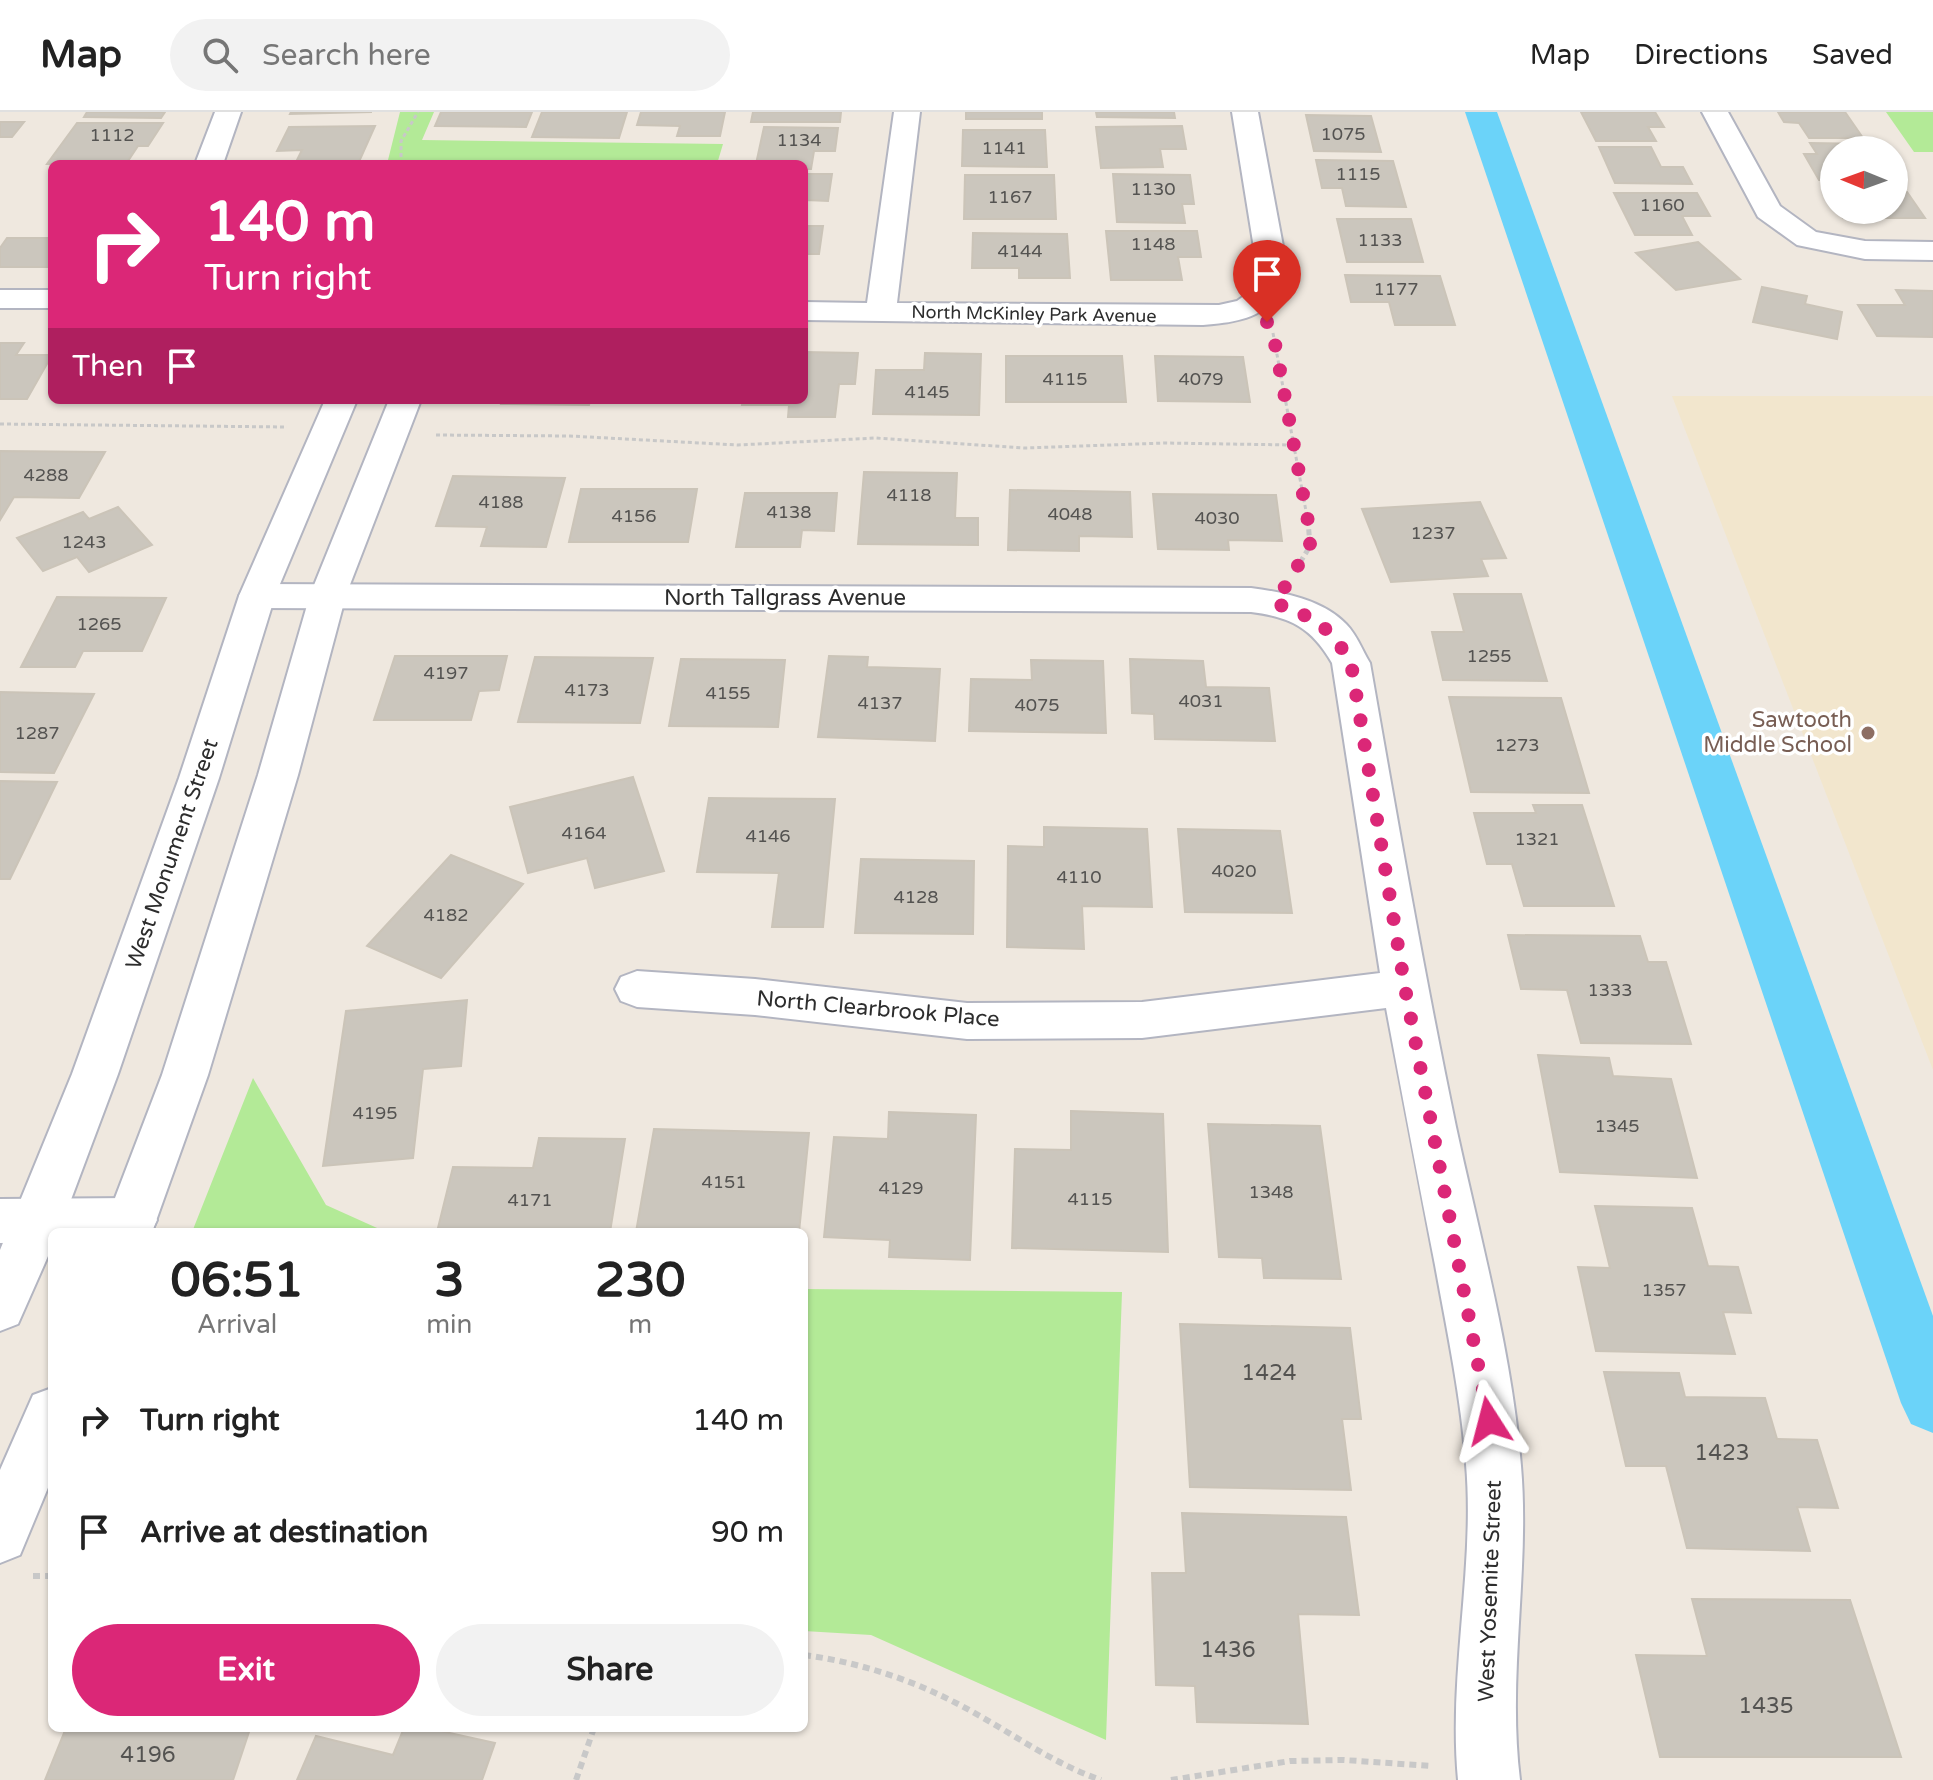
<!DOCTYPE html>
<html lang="en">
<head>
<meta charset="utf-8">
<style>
	:root { --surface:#fff; --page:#f2f2f2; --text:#222; --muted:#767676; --line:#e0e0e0; --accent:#db2777 }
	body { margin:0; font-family:"Varela Round",sans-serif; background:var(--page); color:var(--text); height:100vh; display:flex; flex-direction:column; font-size:30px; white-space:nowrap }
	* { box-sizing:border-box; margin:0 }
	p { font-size:26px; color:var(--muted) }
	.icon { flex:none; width:44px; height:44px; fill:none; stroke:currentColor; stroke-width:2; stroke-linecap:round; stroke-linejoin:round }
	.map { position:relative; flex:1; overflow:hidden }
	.drawer { position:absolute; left:48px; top:1116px; width:760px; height:504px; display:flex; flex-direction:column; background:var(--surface); border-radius:12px; box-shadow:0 2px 6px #0004 }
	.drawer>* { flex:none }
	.guide { position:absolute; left:48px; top:48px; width:760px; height:244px; border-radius:12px; box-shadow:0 2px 6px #0004; background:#db2777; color:#fff; overflow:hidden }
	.needle { width:52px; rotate:271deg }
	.fabs { position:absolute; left:1820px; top:24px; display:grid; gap:16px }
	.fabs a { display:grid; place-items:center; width:88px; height:88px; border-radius:50%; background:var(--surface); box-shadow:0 2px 6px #0004; font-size:40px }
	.pin { position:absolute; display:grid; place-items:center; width:68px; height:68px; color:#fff; margin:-82px -34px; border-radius:50% 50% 50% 0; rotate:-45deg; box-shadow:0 0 8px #0007 }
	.pin .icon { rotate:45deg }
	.me { position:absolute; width:88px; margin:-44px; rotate:351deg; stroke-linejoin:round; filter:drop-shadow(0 0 6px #0008) }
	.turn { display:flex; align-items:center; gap:28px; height:168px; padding:0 24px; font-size:36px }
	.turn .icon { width:104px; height:104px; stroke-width:2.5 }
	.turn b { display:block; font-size:56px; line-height:68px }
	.then { display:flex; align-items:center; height:76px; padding:0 24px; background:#0003; gap:16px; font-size:30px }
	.eta { display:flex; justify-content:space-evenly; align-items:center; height:136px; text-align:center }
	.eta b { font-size:48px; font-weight:700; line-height:56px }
	.action { display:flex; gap:16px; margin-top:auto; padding:16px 24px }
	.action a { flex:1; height:92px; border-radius:48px; background:var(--accent); color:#fff; font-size:32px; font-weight:700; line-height:92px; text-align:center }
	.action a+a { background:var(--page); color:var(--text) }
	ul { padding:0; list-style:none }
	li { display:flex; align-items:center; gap:24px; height:112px; padding:0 24px }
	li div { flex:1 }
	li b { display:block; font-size:30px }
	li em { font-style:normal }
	header { display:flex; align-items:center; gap:48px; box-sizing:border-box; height:112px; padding:0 40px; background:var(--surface); border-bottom:2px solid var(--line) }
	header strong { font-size:38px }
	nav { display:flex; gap:44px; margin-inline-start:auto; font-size:28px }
	.search { width:560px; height:72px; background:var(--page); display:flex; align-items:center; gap:20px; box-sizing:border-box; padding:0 28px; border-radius:44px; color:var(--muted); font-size:30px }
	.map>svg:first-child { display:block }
	.education { fill:#f2e6cd }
	.green { fill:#b3ea97 }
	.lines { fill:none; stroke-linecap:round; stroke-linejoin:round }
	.canal { fill:#6bd3f9; fill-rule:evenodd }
	.building { fill:#cbc6bd; stroke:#cbc4b8; stroke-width:2 }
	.street-casing { stroke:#b3b5c1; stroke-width:4 }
	.secondary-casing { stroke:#b3b5c1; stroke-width:4 }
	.path-far2 { stroke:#c8c8c8; stroke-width:3; stroke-dasharray:4 3; stroke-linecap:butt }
	.path-far1 { stroke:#c8c8c8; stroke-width:5; stroke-dasharray:6 4; stroke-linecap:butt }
	.path { stroke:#c8c8c8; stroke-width:6; stroke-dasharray:7 5; stroke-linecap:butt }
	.street { fill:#fff; fill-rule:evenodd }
	.secondary { fill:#fff; fill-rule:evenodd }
	.route { stroke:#db2777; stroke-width:14; stroke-dasharray:0 25.2 }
	.education-dot { fill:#8d6e63; stroke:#fff; stroke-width:3 }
	.labels { text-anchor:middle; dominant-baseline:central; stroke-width:7; stroke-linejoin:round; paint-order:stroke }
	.number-label { font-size:18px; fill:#545351 }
	.far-street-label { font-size:18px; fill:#2d2d2d; stroke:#fff }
	.street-label { font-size:22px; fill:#2d2d2d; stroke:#fff }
	.education-label { font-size:22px; fill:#785e54; stroke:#fff; text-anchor:end }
	.near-number-label { font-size:22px; fill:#545351 }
</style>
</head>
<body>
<header>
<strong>Map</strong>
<div class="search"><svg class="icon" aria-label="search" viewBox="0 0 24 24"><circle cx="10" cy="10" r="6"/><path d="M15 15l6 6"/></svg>Search here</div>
<nav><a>Map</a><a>Directions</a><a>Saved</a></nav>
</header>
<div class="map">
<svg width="1933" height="1668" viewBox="0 0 1933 1668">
	<rect width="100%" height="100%" fill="#efe8df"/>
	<path class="education" d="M 1672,284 L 1933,284 L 1933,958 Z"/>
	<path class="green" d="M 400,0 L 434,0 L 422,28 L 723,32 L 717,52 L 387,52 Z
		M 1886,0 L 1933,0 L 1933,40 L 1914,40 Z
		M 253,966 L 326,1093 L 386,1120 L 192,1120 Z
		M 804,1177 L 1122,1180 L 1106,1628 L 871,1523 L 804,1519 Z"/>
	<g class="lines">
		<path class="canal" d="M 1465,0 L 1497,0 L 1933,1204 L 1933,1321 L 1911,1312 L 1901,1291 Z"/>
	</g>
	<path class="building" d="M 87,0 L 165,0 L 161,6 L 84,5 Z
		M 291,0 L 372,0 L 290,2 Z
		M 441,0 L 532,0 L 526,15 L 435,14 Z
		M 542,0 L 627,0 L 619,26 L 532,25 Z
		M 641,0 L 725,0 L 720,24 L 677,24 L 680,14 L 637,13 Z
		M 753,0 L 841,0 L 840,10 L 751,10 Z
		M 966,0 L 1042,0 L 1042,7 L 966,7 Z
		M 1096,0 L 1174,0 L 1175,6 L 1097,5 Z
		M 1581,0 L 1655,0 L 1664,15 L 1648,15 L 1656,29 L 1596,29 Z
		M 1778,0 L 1845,0 L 1863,26 L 1809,26 L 1799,11 L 1784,10 Z
		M 1306,3 L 1371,4 L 1381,40 L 1314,39 Z
		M 0,10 L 24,10 L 12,25 L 0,25 Z
		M 77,11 L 163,11 L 148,34 L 138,34 L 126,52 L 47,52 Z
		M 375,14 L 358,52 L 295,52 L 302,38 L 277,39 L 289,15 Z
		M 1182,14 L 1186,37 L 1160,37 L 1163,55 L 1101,56 L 1096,15 Z
		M 764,15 L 838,16 L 835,39 L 814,39 L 811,57 L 804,57 L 804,52 L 756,52 Z
		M 963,18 L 1045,18 L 1047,55 L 962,54 Z
		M 1810,31 L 1870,32 L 1875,38 L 1834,38 L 1834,68 L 1819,68 L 1804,42 L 1817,42 Z
		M 1599,35 L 1651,35 L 1661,55 L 1683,55 L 1692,72 L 1615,71 Z
		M 1316,48 L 1393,49 L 1406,95 L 1346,94 L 1342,76 L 1322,76 Z
		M 804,62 L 832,62 L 828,89 L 806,88 L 804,103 Z
		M 1113,62 L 1190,63 L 1194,92 L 1182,92 L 1185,111 L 1117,110 Z
		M 965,63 L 1054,63 L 1056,107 L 964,107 Z
		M 1894,79 L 1907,80 L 1925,106 L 1843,106 L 1838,98 L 1894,98 Z
		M 1614,81 L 1697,81 L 1710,104 L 1682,104 L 1692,123 L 1635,123 Z
		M 1337,107 L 1411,107 L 1423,150 L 1347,150 Z
		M 804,114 L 823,114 L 819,142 L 804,142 Z
		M 1106,119 L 1197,119 L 1201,145 L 1178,145 L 1182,168 L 1111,168 Z
		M 973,121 L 1067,122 L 1070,166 L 1019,166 L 1019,156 L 972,156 Z
		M 7,126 L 52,126 L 52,155 L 0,155 L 0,136 Z
		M 1698,130 L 1740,167 L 1676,178 L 1636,141 Z
		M 1345,163 L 1440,164 L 1455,213 L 1395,213 L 1389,190 L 1351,190 Z
		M 1762,175 L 1807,184 L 1805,192 L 1842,200 L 1837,227 L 1753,210 Z
		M 1896,178 L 1933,179 L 1933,225 L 1877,224 L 1858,193 L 1905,193 Z
		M 0,231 L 24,231 L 16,243 L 52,243 L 27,287 L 0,287 Z
		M 804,240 L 858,241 L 855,272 L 839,272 L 835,305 L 788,305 L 789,293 L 742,293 L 743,288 L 804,288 Z
		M 925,241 L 981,242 L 979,303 L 873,302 L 876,258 L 924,258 Z
		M 1006,244 L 1122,244 L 1126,290 L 1006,290 Z
		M 1155,244 L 1243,245 L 1250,290 L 1158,289 Z
		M 502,288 L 590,288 L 589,293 L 501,292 Z
		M 607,288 L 721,288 L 720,291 Z
		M 0,339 L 105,340 L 79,386 L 14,385 L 0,408 Z
		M 864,360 L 957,361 L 955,406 L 978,406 L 978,433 L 858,432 Z
		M 453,364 L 565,366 L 546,435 L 481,434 L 487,415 L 436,414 Z
		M 581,377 L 697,377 L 688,430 L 569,430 Z
		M 1010,378 L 1130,380 L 1132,425 L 1079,424 L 1079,439 L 1008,438 Z
		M 745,381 L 837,381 L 834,419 L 802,418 L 800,435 L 736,435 Z
		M 1153,382 L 1276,383 L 1282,429 L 1228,428 L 1229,438 L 1158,437 Z
		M 1480,390 L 1506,446 L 1481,447 L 1488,464 L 1391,470 L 1362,397 Z
		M 118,395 L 152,433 L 89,460 L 77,445 L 43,459 L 17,426 L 83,400 L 89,407 Z
		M 1454,482 L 1521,482 L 1547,569 L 1443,568 L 1432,520 L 1464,520 Z
		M 57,485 L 166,486 L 142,539 L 83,539 L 75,555 L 21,555 Z
		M 395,544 L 507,544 L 499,578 L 479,579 L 471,608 L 374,608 Z
		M 829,544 L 868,545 L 867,555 L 940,557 L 935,629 L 818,625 Z
		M 535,545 L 653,546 L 640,611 L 518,610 Z
		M 681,547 L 785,548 L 778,615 L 669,614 Z
		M 1130,547 L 1203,549 L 1206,575 L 1269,576 L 1275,629 L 1155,627 L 1154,602 L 1132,601 Z
		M 1031,548 L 1103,549 L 1106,621 L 969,619 L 971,567 L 1032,568 Z
		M 0,580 L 94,582 L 54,661 L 0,660 Z
		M 1449,585 L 1561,586 L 1589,681 L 1471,680 Z
		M 633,665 L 664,759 L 595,776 L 587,746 L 528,761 L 510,695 Z
		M 0,669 L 57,670 L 10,767 L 0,767 Z
		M 709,686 L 835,687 L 823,815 L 772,815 L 779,761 L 697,760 Z
		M 1533,693 L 1582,693 L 1614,794 L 1524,794 L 1512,752 L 1487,752 L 1474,701 L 1536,701 Z
		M 1044,715 L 1147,717 L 1152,795 L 1082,794 L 1084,837 L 1007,835 L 1008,734 L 1044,735 Z
		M 1178,717 L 1280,719 L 1292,801 L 1185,800 Z
		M 451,743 L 523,772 L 441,866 L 367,834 Z
		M 861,747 L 974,749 L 973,822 L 855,821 Z
		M 1508,823 L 1640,824 L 1648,850 L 1666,850 L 1691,932 L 1581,931 L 1567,878 L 1521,877 Z
		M 467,888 L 461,954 L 423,957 L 413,1046 L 323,1054 L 346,899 Z
		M 1538,943 L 1609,946 L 1613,964 L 1671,967 L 1697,1066 L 1560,1060 Z
		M 1071,999 L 1163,1002 L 1168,1140 L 1012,1136 L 1015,1037 L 1071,1038 Z
		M 889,1000 L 976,1003 L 970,1148 L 889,1145 L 890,1128 L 824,1125 L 834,1025 L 888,1027 Z
		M 1208,1012 L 1320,1014 L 1341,1167 L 1264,1166 L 1262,1146 L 1219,1145 Z
		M 654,1017 L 809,1021 L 799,1120 L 636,1120 Z
		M 539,1026 L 625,1027 L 610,1120 L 437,1120 L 453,1055 L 533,1056 Z
		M 1595,1094 L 1692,1096 L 1708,1154 L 1738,1155 L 1751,1201 L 1723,1200 L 1735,1242 L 1596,1239 L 1578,1155 L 1610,1156 Z
		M 1180,1212 L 1350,1216 L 1361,1307 L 1342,1307 L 1351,1378 L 1190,1375 Z
		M 1604,1260 L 1679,1261 L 1685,1285 L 1765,1286 L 1777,1327 L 1817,1328 L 1838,1396 L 1797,1395 L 1810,1439 L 1687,1436 L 1666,1354 L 1626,1354 Z
		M 1182,1401 L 1346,1405 L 1359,1503 L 1298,1502 L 1308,1612 L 1197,1610 L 1195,1574 L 1156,1573 L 1152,1461 L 1186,1461 Z
		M 1692,1487 L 1850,1488 L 1901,1645 L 1660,1645 L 1636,1543 L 1707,1544 Z
		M 66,1616 L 239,1616 L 250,1617 L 233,1668 L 45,1668 Z
		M 404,1616 L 427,1616 L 495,1631 L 482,1668 L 297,1668 L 316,1624 L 393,1643 Z"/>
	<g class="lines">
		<defs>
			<path id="street" d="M 215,0 L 241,0 L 223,52 L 195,52 Z
				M 894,0 L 920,0 L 897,191 L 1219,193 L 1237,189 L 1248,181 L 1258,161 L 1232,0 L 1258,0 L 1288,161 C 1274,204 1244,210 1203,213 L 804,208 L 804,190 L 867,191 Z
				M 1702,0 L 1728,0 L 1780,94 L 1816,120 L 1865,129 L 1933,130 L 1933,148 L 1865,147 L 1797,133 L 1758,105 Z
				M 0,178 L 52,178 L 52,196 L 0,196 Z
				M 257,472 L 1251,476 C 1283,480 1323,488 1346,512 C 1357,523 1362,538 1370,551 C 1397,706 1424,861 1456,1015 C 1480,1126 1512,1241 1521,1354 C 1530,1458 1507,1563 1520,1668 L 1458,1668 C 1448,1562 1475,1457 1466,1352 C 1461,1285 1447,1219 1435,1153 C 1418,1068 1402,982 1386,896 L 1142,926 L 967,927 L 755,903 L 637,895 L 621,889 L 615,877 L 621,865 L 637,859 L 755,867 L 967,891 L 1142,890 L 1380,861 L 1332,551 C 1312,516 1291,505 1251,500 L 257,496 L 244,492 L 239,484 L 244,476 Z
				M 132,1086 L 150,1093 L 157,1108 L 151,1120 L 52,1120 L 52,1130 L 0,1131 L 0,1087 Z"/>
			<path id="secondary" d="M 325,288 L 357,288 L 275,484 L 219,666 L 118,962 L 63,1109 L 58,1120 L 52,1120 L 52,1135 L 18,1212 L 0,1219 L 0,1138 L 72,962 L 179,666 L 239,484 Z
				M 389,288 L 421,288 L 346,483 L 298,663 L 208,963 L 152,1120 L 102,1120 L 162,963 L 258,663 L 310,483 Z
				M 52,1276 L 52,1366 L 20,1443 L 0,1451 L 0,1358 L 33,1283 Z"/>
		</defs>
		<use href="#street" class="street-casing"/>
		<use href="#secondary" class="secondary-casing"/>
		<path class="path-far2" d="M 401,52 L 401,29 L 418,0
			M 1273,221 L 1308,410
			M 0,312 L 287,315
			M 436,323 L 570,324 L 738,333 L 875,326 L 1024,336 L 1164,331 L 1293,333"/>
		<path class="path-far1" d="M 1295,459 L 1310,434 L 1308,408"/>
		<path class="path" d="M 33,1464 L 52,1464
			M 804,1543 C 864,1551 919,1570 971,1599 C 1015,1623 1054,1652 1101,1668
			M 576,1668 L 594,1616
			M 1171,1668 L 1290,1649 L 1344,1648 L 1431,1654"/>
		<use href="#street" class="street"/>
		<use href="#secondary" class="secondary"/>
	</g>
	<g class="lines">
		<path class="route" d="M 1267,210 L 1273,221 L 1310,420 L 1310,434 L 1275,491 C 1316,507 1328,512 1351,551 L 1405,876 L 1489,1309"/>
	</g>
	<circle class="education-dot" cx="1868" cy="621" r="8"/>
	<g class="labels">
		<g class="number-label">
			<text x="1343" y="22">1075</text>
			<text x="112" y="23">1112</text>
			<text x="799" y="28">1134</text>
			<text x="1004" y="36">1141</text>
			<text x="1358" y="62">1115</text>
			<text x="1153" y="77">1130</text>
			<text x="1010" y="85">1167</text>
			<text x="1662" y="93">1160</text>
			<text x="1380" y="128">1133</text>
			<text x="1153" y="132">1148</text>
			<text x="1020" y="139">4144</text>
			<text x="1396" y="177">1177</text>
			<text x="1065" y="267">4115</text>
			<text x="1201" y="267">4079</text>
			<text x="927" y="280">4145</text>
			<text x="46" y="363">4288</text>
			<text x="909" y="383">4118</text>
			<text x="501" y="390">4188</text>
			<text x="789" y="400">4138</text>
			<text x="1070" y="402">4048</text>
			<text x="634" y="404">4156</text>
			<text x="1217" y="406">4030</text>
			<text x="1433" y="421">1237</text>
			<text x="84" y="430">1243</text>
			<text x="99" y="512">1265</text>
			<text x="1489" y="544">1255</text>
			<text x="446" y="561">4197</text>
			<text x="587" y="578">4173</text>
			<text x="728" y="581">4155</text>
			<text x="1201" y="589">4031</text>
			<text x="880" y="591">4137</text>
			<text x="1037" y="593">4075</text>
			<text x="37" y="621">1287</text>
			<text x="1517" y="633">1273</text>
			<text x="584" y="721">4164</text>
			<text x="768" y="724">4146</text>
			<text x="1537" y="727">1321</text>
			<text x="1234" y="759">4020</text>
			<text x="1079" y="765">4110</text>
			<text x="916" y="785">4128</text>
			<text x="446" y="803">4182</text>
			<text x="1610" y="878">1333</text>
			<text x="375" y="1001">4195</text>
			<text x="1617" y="1014">1345</text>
			<text x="724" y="1070">4151</text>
			<text x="901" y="1076">4129</text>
			<text x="1271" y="1080">1348</text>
			<text x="1090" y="1087">4115</text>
			<text x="530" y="1088">4171</text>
			<text x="1664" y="1178">1357</text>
		</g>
		<g class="far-street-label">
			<text transform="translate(1034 202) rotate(1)">North McKinley Park Avenue</text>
		</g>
		<g class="street-label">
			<text x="785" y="486">North Tallgrass Avenue</text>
			<text transform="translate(172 742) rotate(-71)">West Monument Street</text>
			<text transform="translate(878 897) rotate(5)">North Clearbrook Place</text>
			<text transform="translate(1490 1479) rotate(-88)">West Yosemite Street</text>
		</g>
		<g class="education-label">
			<text x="1852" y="608">Sawtooth<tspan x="1852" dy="25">Middle School</tspan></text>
		</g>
		<g class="near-number-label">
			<text x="1269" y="1261">1424</text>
			<text x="1722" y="1341">1423</text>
			<text x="1228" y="1538">1436</text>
			<text x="1766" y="1594">1435</text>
			<text x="148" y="1643">4196</text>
		</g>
	</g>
</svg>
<div class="fabs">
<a><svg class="needle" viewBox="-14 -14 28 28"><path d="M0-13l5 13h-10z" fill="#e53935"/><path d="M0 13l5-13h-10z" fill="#767676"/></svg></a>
</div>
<div class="pin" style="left:1267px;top:210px;background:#d93025"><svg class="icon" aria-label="arrive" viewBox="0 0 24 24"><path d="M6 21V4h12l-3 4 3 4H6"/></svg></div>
<svg class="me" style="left:1489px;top:1309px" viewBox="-20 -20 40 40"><path d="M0-17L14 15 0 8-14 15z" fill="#db2777" stroke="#fff" stroke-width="4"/></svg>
<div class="guide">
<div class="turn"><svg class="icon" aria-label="right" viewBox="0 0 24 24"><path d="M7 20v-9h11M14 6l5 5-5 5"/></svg><div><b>140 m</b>Turn right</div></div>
<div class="then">Then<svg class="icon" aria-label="arrive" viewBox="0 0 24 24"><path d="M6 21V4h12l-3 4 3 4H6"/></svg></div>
</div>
<section class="drawer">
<div class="eta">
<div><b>06:51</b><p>Arrival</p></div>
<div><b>3</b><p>min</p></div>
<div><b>230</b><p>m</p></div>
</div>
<ul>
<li><svg class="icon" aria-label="right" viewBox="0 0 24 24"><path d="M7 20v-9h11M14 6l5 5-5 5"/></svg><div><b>Turn right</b></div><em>140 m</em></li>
<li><svg class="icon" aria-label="arrive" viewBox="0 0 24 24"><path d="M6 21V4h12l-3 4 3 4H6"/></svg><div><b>Arrive at destination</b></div><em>90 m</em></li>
</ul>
<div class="action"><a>Exit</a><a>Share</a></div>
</section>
</div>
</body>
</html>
